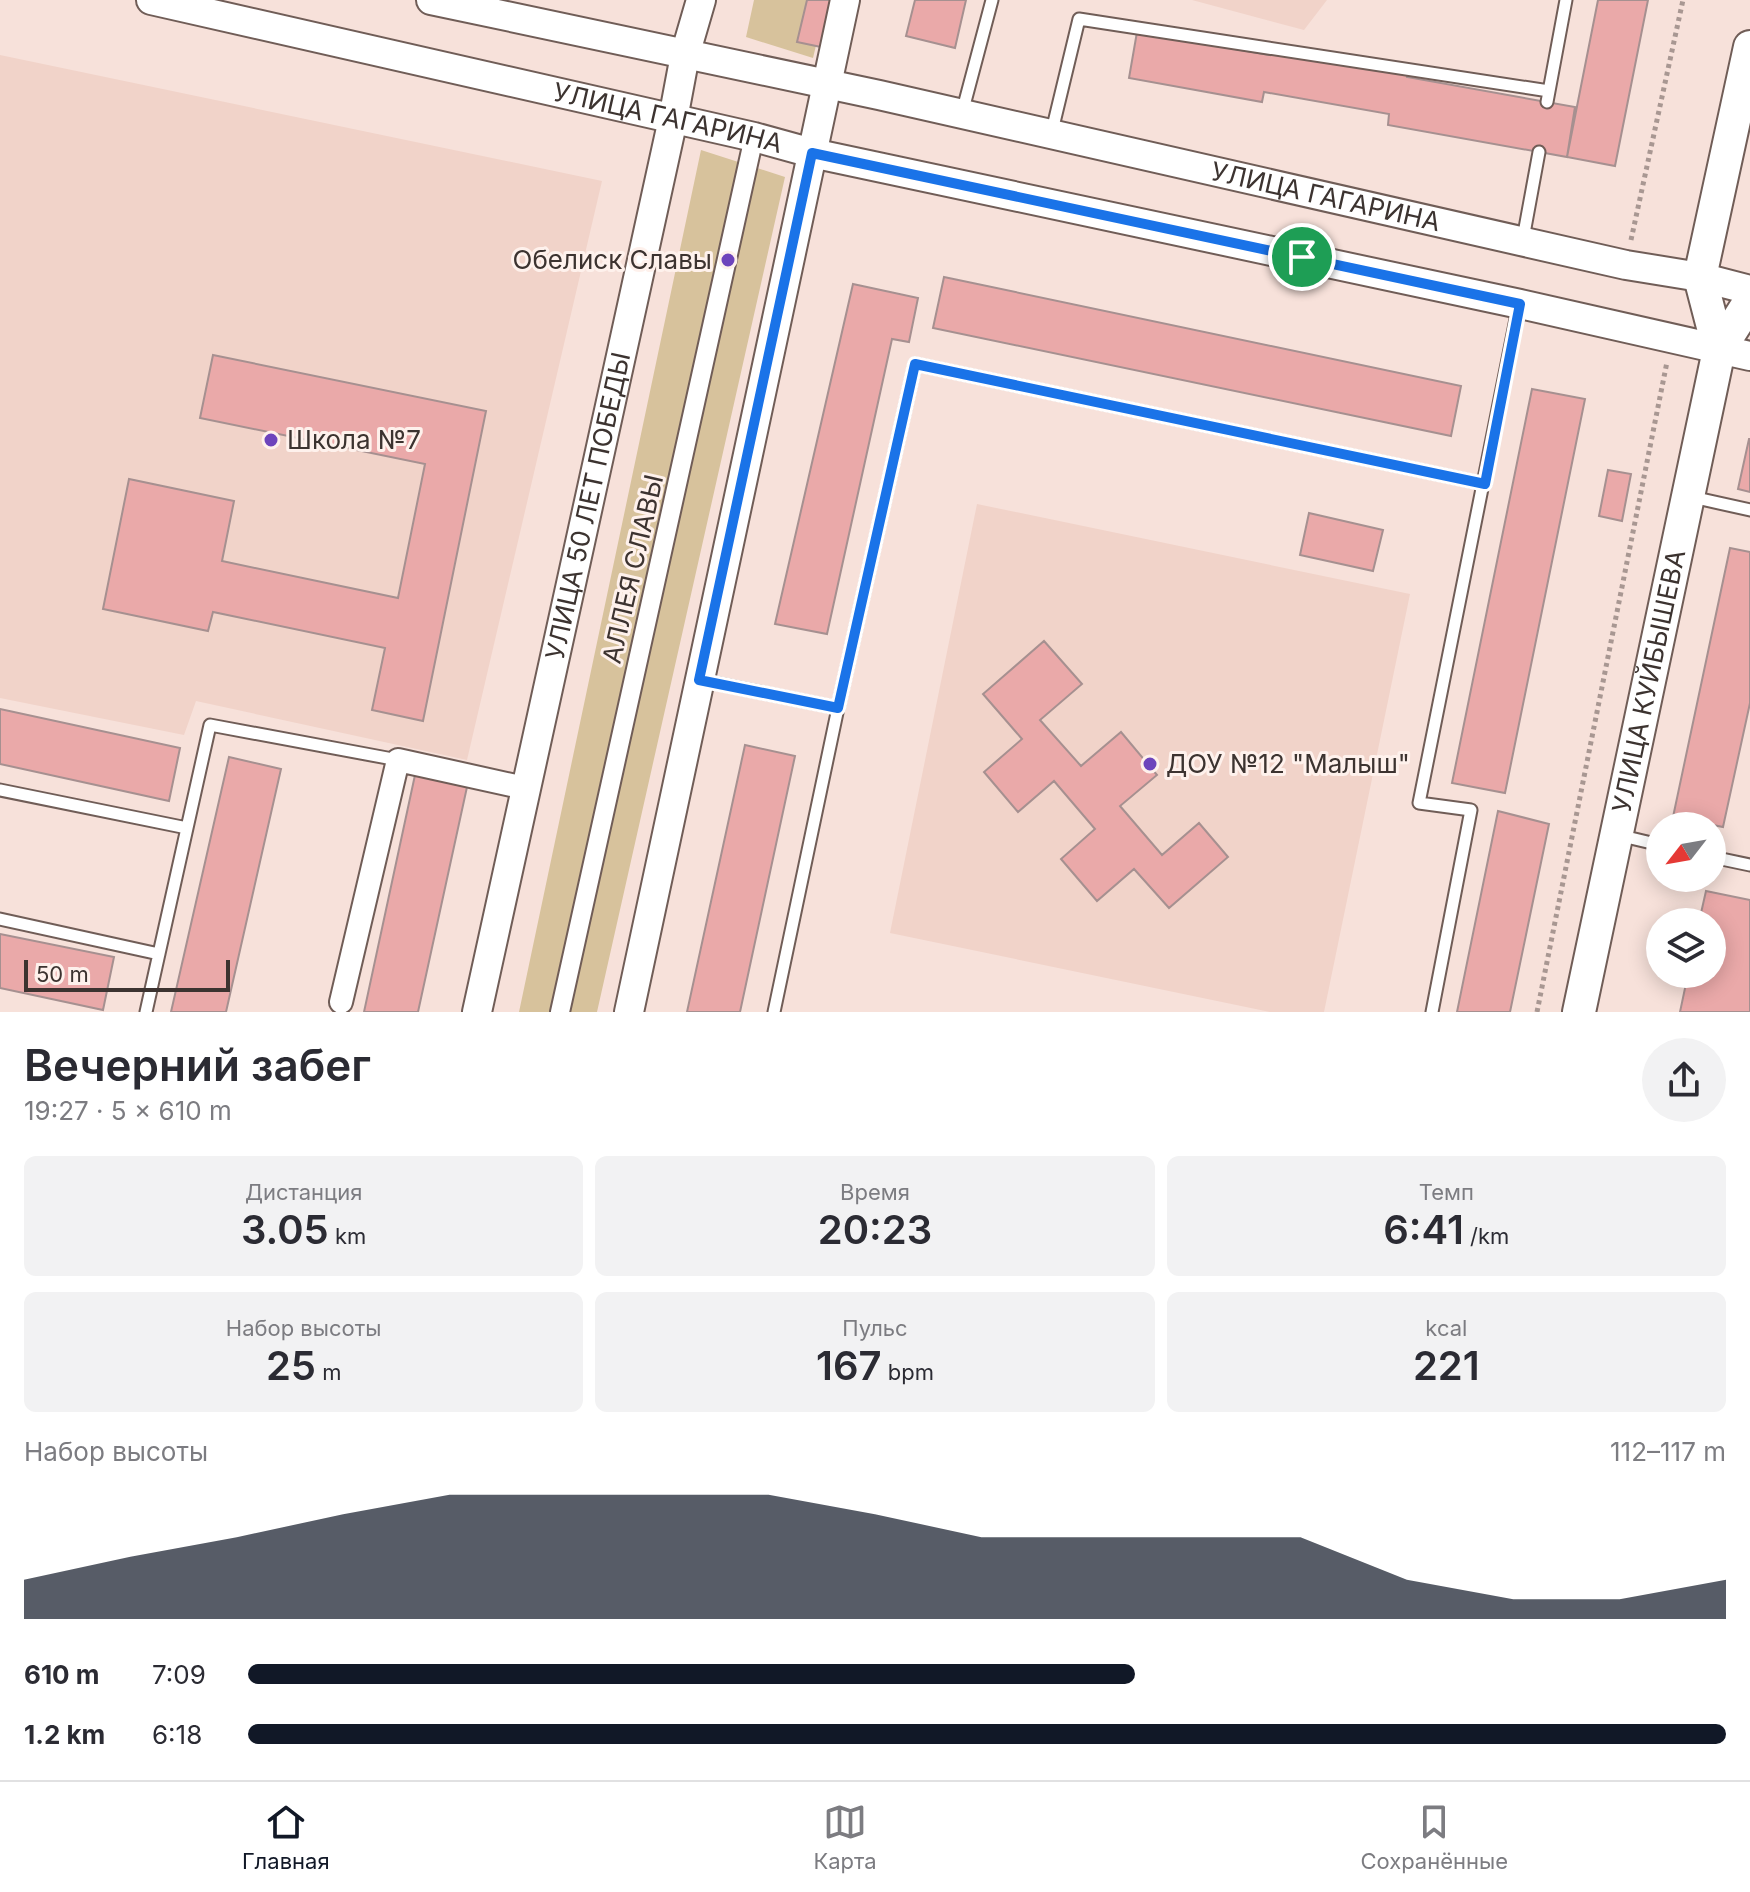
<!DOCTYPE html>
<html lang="ru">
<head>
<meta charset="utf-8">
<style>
	:root { --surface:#fff; --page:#f2f2f3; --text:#2b2b33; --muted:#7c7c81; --line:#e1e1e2; --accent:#111827 }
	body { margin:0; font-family:Inter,sans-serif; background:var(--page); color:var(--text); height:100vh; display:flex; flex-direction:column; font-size:30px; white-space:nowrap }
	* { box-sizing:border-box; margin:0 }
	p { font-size:26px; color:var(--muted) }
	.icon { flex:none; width:44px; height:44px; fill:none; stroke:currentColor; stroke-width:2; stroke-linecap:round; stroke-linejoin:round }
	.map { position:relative; height:1012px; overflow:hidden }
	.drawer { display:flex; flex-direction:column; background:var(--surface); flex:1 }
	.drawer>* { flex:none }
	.needle { width:52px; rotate:239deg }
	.fabs { position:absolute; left:1646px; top:812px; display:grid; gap:16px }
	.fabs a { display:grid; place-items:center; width:80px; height:80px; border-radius:50%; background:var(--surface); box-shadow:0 4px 20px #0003; font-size:40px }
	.scale { position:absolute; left:24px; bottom:20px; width:206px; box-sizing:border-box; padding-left:8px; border:4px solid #3c3330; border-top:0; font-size:22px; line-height:28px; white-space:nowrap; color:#3c3330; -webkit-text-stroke:6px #fef1ec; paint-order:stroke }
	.pin { position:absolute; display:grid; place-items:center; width:68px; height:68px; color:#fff; margin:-34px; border:4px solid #fff; border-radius:50%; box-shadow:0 2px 8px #0007 }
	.round { display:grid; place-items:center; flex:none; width:84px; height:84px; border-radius:42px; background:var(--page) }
	.headline { display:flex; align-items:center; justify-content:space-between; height:136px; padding:0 24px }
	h1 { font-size:44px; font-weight:600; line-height:60px }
	.figures { display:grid; grid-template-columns:repeat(3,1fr); gap:12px; height:136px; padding:8px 24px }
	.figures div { display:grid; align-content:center; border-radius:12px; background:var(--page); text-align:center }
	.figures b { font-size:40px; font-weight:600 }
	.figures small { font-size:22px; font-weight:400 }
	.figures p { font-size:22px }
	.chart { height:224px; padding:16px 24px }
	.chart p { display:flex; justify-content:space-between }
	.chart svg { width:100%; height:144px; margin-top:8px; fill:var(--accent); opacity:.7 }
	ul { padding:0 24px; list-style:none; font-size:26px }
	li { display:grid; grid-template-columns:128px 96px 1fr; align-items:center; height:60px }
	li i { height:20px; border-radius:10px; background:var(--accent) }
	.dock { display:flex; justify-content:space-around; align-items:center; height:112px; border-top:2px solid var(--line); background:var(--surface); font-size:22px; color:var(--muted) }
	.dock a { display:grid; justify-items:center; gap:4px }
	.dock .on { color:var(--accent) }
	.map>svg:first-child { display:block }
</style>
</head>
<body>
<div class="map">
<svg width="1750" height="1012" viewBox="0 0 1750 1012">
	<rect width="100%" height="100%" fill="#f7e1da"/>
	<!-- built -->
	<path fill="#f1d3c9" d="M 1192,0 L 1327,0 L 1304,30 Z
		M 0,55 L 602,181 L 467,760 L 196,701 L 184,735 L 0,698 Z
		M 977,504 L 1410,594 L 1324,1012 L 1270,1012 L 890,933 Z"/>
	<!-- green -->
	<path fill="#d7c29c" d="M 754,0 L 827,0 L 813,58 L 746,37 Z
		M 701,150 L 785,177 L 597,1012 L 519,1012 Z"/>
	<!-- building -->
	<path fill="#eaa9a9" stroke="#a69090" stroke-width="2" d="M 807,0 L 831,0 L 821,47 L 797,42 Z
		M 915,0 L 966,0 L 955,48 L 906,36 Z
		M 1598,0 L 1648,0 L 1615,166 L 1567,157 Z
		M 1137,32 L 1270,55 L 1271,44 L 1408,69 L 1407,77 L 1575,107 L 1567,157 L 1388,125 L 1389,114 L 1264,92 L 1262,102 L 1129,78 Z
		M 944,277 L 1461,386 L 1451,436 L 933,328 Z
		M 853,284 L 918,298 L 909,342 L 892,339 L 827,634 L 775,624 Z
		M 213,355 L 486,411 L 423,721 L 372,710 L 385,648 L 213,612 L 208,631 L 103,609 L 129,479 L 234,501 L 222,561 L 398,598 L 425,464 L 200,418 Z
		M 1532,389 L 1585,399 L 1505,793 L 1452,783 Z
		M 1749,439 L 1750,439 L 1750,492 L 1738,489 Z
		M 1608,470 L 1631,474 L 1622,521 L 1599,516 Z
		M 1309,513 L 1383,530 L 1373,571 L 1300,555 Z
		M 1730,548 L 1750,552 L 1750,703 L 1723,827 L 1673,817 Z
		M 1044,641 L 1082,684 L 1040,720 L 1081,766 L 1121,732 L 1157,775 L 1120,806 L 1162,855 L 1199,823 L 1228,857 L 1169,908 L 1134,869 L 1097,901 L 1061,859 L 1095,829 L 1054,781 L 1018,812 L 984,772 L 1022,739 L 983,694 Z
		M 0,709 L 180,748 L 169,801 L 0,764 Z
		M 745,745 L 795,756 L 740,1012 L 687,1012 Z
		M 229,757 L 281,769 L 226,1012 L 171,1012 Z
		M 415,775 L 467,787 L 418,1012 L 364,1012 Z
		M 1498,811 L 1549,824 L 1510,1012 L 1457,1012 Z
		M 1706,891 L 1750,900 L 1750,1012 L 1680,1012 L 1688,974 L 1712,974 L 1712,922 L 1699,922 Z
		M 0,934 L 114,957 L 103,1010 L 0,988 Z"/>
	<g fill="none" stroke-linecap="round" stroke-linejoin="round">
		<!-- service casing -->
		<g stroke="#705d57" stroke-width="15">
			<path id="service" d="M 1547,102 L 1566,0
				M 962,113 L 992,0
				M 1051,135 L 1079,19 L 1549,91
				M 1523,239 L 1539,152
				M 1692,497 L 1750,510
				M 700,680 L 838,708 L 915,364 L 1485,484
				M 0,790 L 187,828
				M 1618,835 L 1660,845
				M 1712,857 L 1750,865
				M 0,919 L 159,954
				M 146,1012 L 210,725 L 398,760
				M 774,1012 L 838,708
				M 1432,1012 L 1471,810 L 1419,803 L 1519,304"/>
		</g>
		<!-- pedestrian casing -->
		<g stroke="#705d57" stroke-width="22">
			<path id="pedestrian" d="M 560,1012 L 754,137"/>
		</g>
		<!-- minor casing -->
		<g stroke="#705d57" stroke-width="26">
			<path id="minor" d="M 341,1002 L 398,760 L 525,788"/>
		</g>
		<!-- tertiary casing -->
		<g stroke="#705d57" stroke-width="32">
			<g id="tertiary">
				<path id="s1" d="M 151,0 L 754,137 L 812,153 L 1520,304 L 1750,356"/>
				<path id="s2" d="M 431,0 L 879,95 L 1626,265 L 1700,277 L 1750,290"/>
				<path id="s3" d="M 477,1012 L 673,119 L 685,55 L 701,0"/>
				<path d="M 629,1012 L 845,0"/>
			</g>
		</g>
		<!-- secondary casing -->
		<g stroke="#705d57" stroke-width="36">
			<g id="secondary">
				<path d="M 1719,350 L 1700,277 L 1750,47"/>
				<path id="s4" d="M 1579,1012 L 1719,350 L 1750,301"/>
			</g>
		</g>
		<!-- path -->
		<path stroke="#a89792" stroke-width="5" stroke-dasharray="4 4" stroke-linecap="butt" d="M 1631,240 L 1683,0
			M 1537,1012 L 1667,362"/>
		<!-- service -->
		<use href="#service" stroke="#fff" stroke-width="11"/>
		<!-- pedestrian -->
		<use href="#pedestrian" stroke="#fff" stroke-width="18"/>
		<!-- minor -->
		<use href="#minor" stroke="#fff" stroke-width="22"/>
		<!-- tertiary -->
		<use href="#tertiary" stroke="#fff" stroke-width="28"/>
		<!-- secondary -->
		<use href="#secondary" stroke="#fff" stroke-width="32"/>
	</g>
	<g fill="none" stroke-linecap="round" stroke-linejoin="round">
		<!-- route casing -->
		<g stroke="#fff" stroke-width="16">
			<path id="route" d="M 812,153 L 1520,304 L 1485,484 L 915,364 L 838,708 L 699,680 Z"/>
		</g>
		<!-- route -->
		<use href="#route" stroke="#1a73e8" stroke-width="10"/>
	</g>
	<!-- markers -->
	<g fill="#6d44bc" stroke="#fef1ec" stroke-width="3">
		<circle cx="728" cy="260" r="8"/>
		<circle cx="271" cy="440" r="8"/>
		<circle cx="1150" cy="764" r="8"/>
	</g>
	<g text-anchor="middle" stroke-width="6" stroke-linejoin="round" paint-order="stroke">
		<!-- street labels -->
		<g font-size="26" fill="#3c3330" stroke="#fef1ec">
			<text dy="9" stroke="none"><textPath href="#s1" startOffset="530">УЛИЦА ГАГАРИНА</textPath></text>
			<text dy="9" stroke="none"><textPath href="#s2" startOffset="916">УЛИЦА ГАГАРИНА</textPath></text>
			<text dy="9" stroke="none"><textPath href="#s3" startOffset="518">УЛИЦА 50 ЛЕТ ПОБЕДЫ</textPath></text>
			<text transform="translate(633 569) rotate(-77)" y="9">АЛЛЕЯ СЛАВЫ</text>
			<text dy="9" stroke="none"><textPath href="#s4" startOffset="338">УЛИЦА КУЙБЫШЕВА</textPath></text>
		</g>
		<!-- poi labels -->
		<g font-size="26" fill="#3c3330" stroke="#fef1ec" text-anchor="start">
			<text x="712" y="269" text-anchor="end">Обелиск Славы</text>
			<text x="287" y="449">Школа №7</text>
			<text x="1166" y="773">ДОУ №12 "Малыш"</text>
		</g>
	</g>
</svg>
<div class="fabs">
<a><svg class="needle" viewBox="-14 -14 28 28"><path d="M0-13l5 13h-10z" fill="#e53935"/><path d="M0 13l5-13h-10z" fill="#7c7c81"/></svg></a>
<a><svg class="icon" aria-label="layers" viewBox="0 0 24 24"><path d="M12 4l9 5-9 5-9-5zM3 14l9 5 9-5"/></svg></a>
</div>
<div class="scale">50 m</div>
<div class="pin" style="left:1302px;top:257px;background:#1e9e55"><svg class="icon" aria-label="arrive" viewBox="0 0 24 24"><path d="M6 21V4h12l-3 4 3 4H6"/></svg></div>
</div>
<section class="drawer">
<div class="headline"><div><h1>Вечерний забег</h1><p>19:27 · 5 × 610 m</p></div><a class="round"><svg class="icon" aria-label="share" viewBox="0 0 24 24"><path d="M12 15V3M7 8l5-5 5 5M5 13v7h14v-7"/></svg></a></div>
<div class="figures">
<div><p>Дистанция</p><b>3.05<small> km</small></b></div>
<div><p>Время</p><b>20:23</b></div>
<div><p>Темп</p><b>6:41<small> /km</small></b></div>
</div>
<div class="figures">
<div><p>Набор высоты</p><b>25<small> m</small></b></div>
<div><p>Пульс</p><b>167<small> bpm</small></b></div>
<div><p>kcal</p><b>221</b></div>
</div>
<div class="chart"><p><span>Набор высоты</span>112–117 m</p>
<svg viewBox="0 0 160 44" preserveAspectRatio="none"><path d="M0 44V32L10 25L20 19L30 12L40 6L50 6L60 6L70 6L80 12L90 19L100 19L110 19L120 19L130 32L140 38L150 38L160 32V44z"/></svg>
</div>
<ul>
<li><b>610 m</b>7:09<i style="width:60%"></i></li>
<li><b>1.2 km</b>6:18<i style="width:100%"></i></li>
</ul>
</section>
<nav class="dock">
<a class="on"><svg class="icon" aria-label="home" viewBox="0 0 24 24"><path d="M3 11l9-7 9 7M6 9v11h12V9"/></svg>Главная</a>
<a><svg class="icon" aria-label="map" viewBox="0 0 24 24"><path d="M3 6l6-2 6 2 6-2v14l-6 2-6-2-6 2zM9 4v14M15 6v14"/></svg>Карта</a>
<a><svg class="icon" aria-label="saved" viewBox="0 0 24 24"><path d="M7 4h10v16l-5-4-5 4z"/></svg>Сохранённые</a>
</nav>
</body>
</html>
